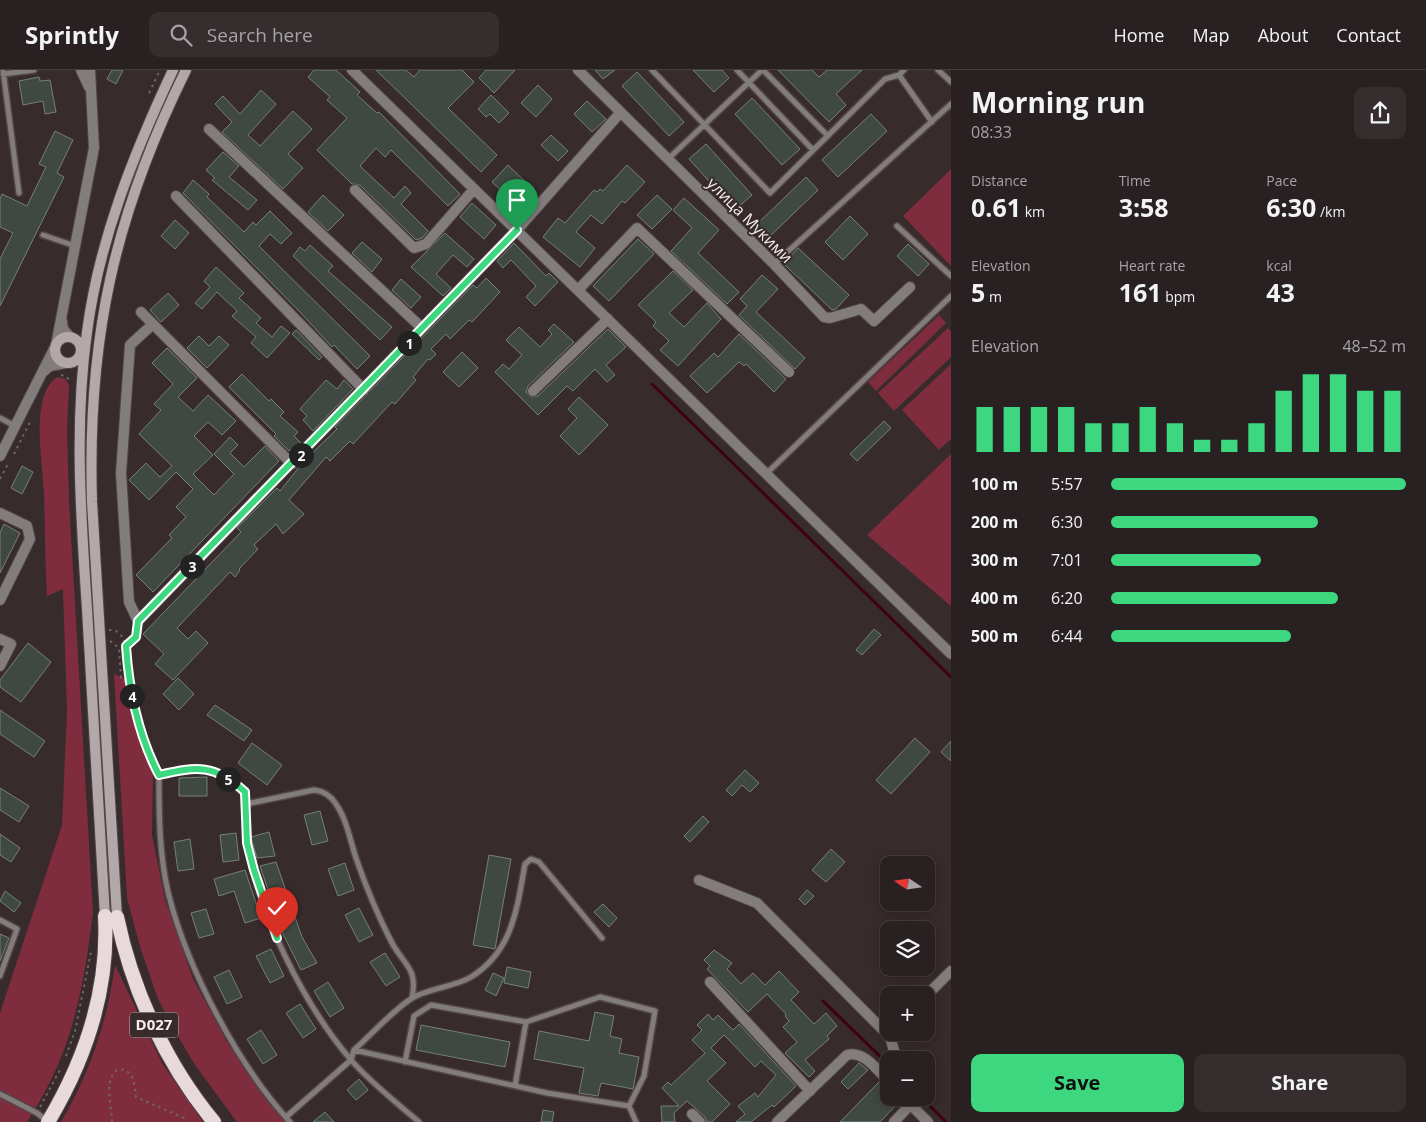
<!DOCTYPE html>
<html lang="en">
<head>
<meta charset="utf-8">
<style>
	:root { --surface:#292021; --page:#352d2e; --text:#f1f3f6; --muted:#a5a3a5; --line:#453e3f; --accent:#3cd77e }
	body { margin:0; font-family:"Open Sans",sans-serif; background:var(--page); color:var(--text); height:100vh; display:flex; flex-direction:column; font-size:19px; white-space:nowrap }
	* { box-sizing:border-box; margin:0 }
	p { font-size:16px; color:var(--muted) }
	.icon { flex:none; width:28px; height:28px; fill:none; stroke:currentColor; stroke-width:2; stroke-linecap:round; stroke-linejoin:round }
	.map { position:relative; flex:1; overflow:hidden }
	.side { display:flex; flex-direction:column; background:var(--surface); width:475px }
	.side>* { flex:none }
	.needle { width:32px; rotate:283deg }
	.controls { position:absolute; left:880px; top:786px; display:grid; gap:10px }
	.controls a { display:grid; place-items:center; width:55px; height:55px; border-radius:10px; background:var(--surface); box-shadow:0 2px 12px #0003,0 0 0 1px var(--line); font-size:25px }
	.pin { position:absolute; display:grid; place-items:center; width:42px; height:42px; color:#fff; margin:-51px -21px; border-radius:50% 50% 50% 0; rotate:-45deg; box-shadow:0 0 5px #0007 }
	.pin .icon { rotate:45deg }
	.km { position:absolute; width:25px; height:25px; margin:-12px; border-radius:50%; background:#222; color:#fff; font-size:14px; line-height:25px; text-align:center }
	.round { display:grid; place-items:center; flex:none; width:52px; height:52px; border-radius:10px; background:var(--page) }
	.head { display:flex; align-items:center; justify-content:space-between; height:85px; padding:0 20px }
	h1 { font-size:28px; font-weight:700; line-height:38px }
	.metrics { display:grid; grid-template-columns:repeat(3,1fr); gap:8px; height:85px; padding:5px 20px }
	.metrics div { display:grid; align-content:center }
	.metrics b { font-size:25px; font-weight:700 }
	.metrics small { font-size:14px; font-weight:400 }
	.metrics p { font-size:14px }
	.chart { height:140px; padding:10px 20px }
	.chart p { display:flex; justify-content:space-between }
	.chart svg { width:100%; height:90px; margin-top:5px; stroke:var(--accent); stroke-width:6 }
	.action { display:flex; gap:10px; margin-top:auto; padding:10px 20px }
	.action a { flex:1; height:58px; border-radius:10px; background:var(--accent); color:#111; font-size:20px; font-weight:700; line-height:58px; text-align:center }
	.action a+a { background:var(--page); color:var(--text) }
	ul { padding:0 20px; list-style:none; font-size:16px }
	li { display:grid; grid-template-columns:80px 60px 1fr; align-items:center; height:38px }
	li i { height:12px; border-radius:6px; background:var(--accent) }
	header { display:flex; align-items:center; gap:30px; box-sizing:border-box; height:70px; padding:0 25px; background:var(--surface); border-bottom:1px solid var(--line) }
	header strong { font-size:24px }
	nav { display:flex; gap:28px; margin-inline-start:auto; font-size:18px }
	.search { width:350px; height:45px; background:var(--page); display:flex; align-items:center; gap:12px; box-sizing:border-box; padding:0 18px; border-radius:10px; color:var(--muted); font-size:19px }
	main { display:flex; flex:1; min-height:0 }
	.map>svg:first-child { display:block }
</style>
</head>
<body>
<header>
<strong>Sprintly</strong>
<div class="search"><svg class="icon" aria-label="search" viewBox="0 0 24 24"><circle cx="10" cy="10" r="6"/><path d="M15 15l6 6"/></svg>Search here</div>
<nav><a>Home</a><a>Map</a><a>About</a><a>Contact</a></nav>
</header>
<main>
<div class="map">
<svg width="951" height="1052" viewBox="0 0 951 1052">
	<rect width="100%" height="100%" fill="#372b2c"/>
	<!-- green -->
	<path fill="#7f2d3e" d="M 951,99 L 951,196 L 903,146 Z
		M 939,245 L 946,253 L 876,321 L 868,312 Z
		M 948,258 L 951,261 L 951,287 L 894,341 L 878,323 Z
		M 951,294 L 951,369 L 939,380 L 902,340 Z
		M 58,307 L 65,309 L 69,315 L 67,360 L 69,431 L 93,843 C 83,922 72,984 27,1052 L 0,1052 L 0,943 L 62,755 L 67,641 L 63,519 L 47,526 C 45,492 45,457 44,423 C 43,397 29,322 58,307 Z
		M 951,384 L 951,536 L 867,465 Z
		M 114,604 L 126,609 L 133,644 L 153,702 L 152,765 L 165,830 L 193,909 L 227,972 L 285,1052 L 237,1052 L 195,995 L 174,960 L 158,929 L 141,880 L 127,828 Z
		M 115,895 L 162,993 L 203,1052 L 61,1052 C 90,1003 107,952 115,895 Z"/>
	<g fill="none" stroke-linecap="round" stroke-linejoin="round">
		<!-- stream -->
		<path stroke="#3f0013" stroke-width="3" d="M 652,314 L 951,607
			M 823,931 L 889,995
			M 922,1028 L 946,1052"/>
	</g>
	<!-- building -->
	<path fill="#3f4942" stroke="#758078" d="M 112,0 L 123,0 L 116,14 L 107,9 Z
		M 314,0 L 336,0 L 360,22 L 357,25 L 377,43 L 379,42 L 460,124 L 448,136 L 391,80 L 385,87 L 376,78 L 360,96 L 394,128 L 405,116 L 411,123 L 401,134 L 428,161 L 422,168 L 416,170 L 360,115 L 352,114 L 317,80 L 347,48 L 327,30 L 330,27 L 308,7 Z
		M 376,0 L 406,0 L 414,7 L 420,0 L 462,0 L 474,12 L 448,38 L 497,85 L 481,102 Z
		M 486,0 L 515,0 L 494,23 L 479,8 Z
		M 595,0 L 615,0 L 603,9 Z
		M 693,0 L 722,0 L 729,8 L 714,22 Z
		M 778,0 L 812,0 L 819,7 L 827,0 L 862,0 L 836,24 L 846,35 L 829,52 Z
		M 637,2 L 684,52 L 669,66 L 622,16 Z
		M 39,7 L 40,11 L 50,10 L 56,42 L 45,44 L 43,31 L 23,35 L 19,11 Z
		M 538,15 L 552,29 L 536,47 L 521,33 Z
		M 261,20 L 276,34 L 248,65 L 260,76 L 293,41 L 312,59 L 288,84 L 303,98 L 283,119 L 222,62 L 232,52 L 215,34 L 223,26 L 240,44 Z
		M 491,25 L 509,43 L 499,53 L 490,44 L 486,47 L 478,39 Z
		M 752,28 L 800,79 L 782,95 L 735,44 Z
		M 587,31 L 606,49 L 592,62 L 574,44 Z
		M 871,44 L 887,61 L 838,107 L 822,90 Z
		M 55,61 L 73,70 L 57,103 L 64,107 L 0,236 L 0,189 L 13,163 L 0,157 L 0,129 L 2,124 L 27,136 L 46,97 L 39,94 Z
		M 551,65 L 568,81 L 558,91 L 541,75 Z
		M 706,74 L 752,125 L 735,140 L 689,89 Z
		M 223,82 L 239,96 L 229,107 L 257,130 L 248,140 L 212,110 L 215,108 L 206,100 Z
		M 508,95 L 535,121 L 519,138 L 492,112 Z
		M 627,95 L 645,112 L 625,133 L 622,131 L 602,154 L 591,145 L 576,162 L 595,178 L 580,197 L 543,167 L 558,148 L 565,153 L 594,120 L 597,122 L 600,119 L 603,121 Z
		M 806,107 L 818,120 L 766,170 L 754,157 Z
		M 193,110 L 209,124 L 207,127 L 244,162 L 253,152 L 256,155 L 270,141 L 292,163 L 281,174 L 270,164 L 259,176 L 370,286 L 357,299 L 334,275 L 332,277 L 300,242 L 183,123 Z
		M 323,125 L 344,145 L 328,161 L 308,142 Z
		M 657,125 L 672,139 L 652,159 L 637,145 Z
		M 684,128 L 719,160 L 698,183 L 739,222 L 727,234 L 671,181 L 692,158 L 673,140 Z
		M 472,133 L 496,155 L 484,169 L 460,147 Z
		M 850,146 L 868,164 L 843,190 L 825,172 Z
		M 175,150 L 189,163 L 175,179 L 161,166 Z
		M 445,163 L 474,189 L 467,197 L 453,185 L 436,204 L 451,218 L 443,226 L 411,197 Z
		M 638,169 L 654,184 L 609,231 L 593,216 Z
		M 362,172 L 382,189 L 372,202 L 352,183 Z
		M 514,173 L 546,206 L 549,203 L 558,212 L 535,236 L 526,227 L 536,216 L 511,190 L 503,198 L 497,191 Z
		M 908,174 L 929,194 L 918,206 L 897,186 Z
		M 310,175 L 333,196 L 328,201 L 392,257 L 380,270 L 293,186 L 300,177 L 305,181 Z
		M 798,178 L 849,225 L 836,239 L 832,240 L 784,194 Z
		M 216,197 L 244,223 L 239,228 L 261,248 L 256,253 L 272,267 L 281,256 L 290,263 L 267,288 L 251,273 L 256,267 L 232,246 L 237,241 L 217,222 L 202,239 L 195,233 L 210,217 L 204,211 Z
		M 673,201 L 693,220 L 669,243 L 684,257 L 707,233 L 721,249 L 678,296 L 660,280 L 669,271 L 653,256 L 656,252 L 638,235 Z
		M 762,205 L 778,219 L 756,242 L 805,288 L 795,299 L 739,245 L 747,236 L 740,229 Z
		M 486,208 L 500,222 L 472,252 L 469,250 L 450,269 L 446,264 L 431,279 L 436,284 L 430,290 L 428,289 L 413,307 L 416,310 L 395,334 L 392,332 L 353,374 L 350,371 L 330,391 L 326,387 L 289,430 L 304,444 L 283,464 L 276,454 L 254,475 L 258,479 L 239,499 L 240,500 L 235,507 L 230,502 L 177,558 L 188,569 L 196,561 L 208,573 L 173,610 L 155,594 L 164,584 L 143,564 L 241,462 L 237,458 L 277,418 L 280,421 L 304,391 L 337,359 L 335,357 L 473,215 L 477,218 Z
		M 401,209 L 421,227 L 411,238 L 392,220 Z
		M 168,223 L 179,235 L 161,252 L 150,240 Z
		M 554,254 L 574,272 L 528,316 L 526,322 L 531,327 L 538,326 L 608,259 L 626,277 L 606,295 L 615,305 L 607,312 L 595,299 L 573,321 L 567,316 L 538,345 L 495,302 L 503,294 L 509,299 L 522,285 L 506,270 L 519,257 L 540,277 L 552,264 L 548,260 Z
		M 296,260 L 322,287 L 319,290 L 292,264 Z
		M 739,264 L 786,309 L 774,322 L 746,294 L 744,296 L 739,292 L 707,323 L 690,306 L 714,283 L 718,287 Z
		M 199,266 L 209,276 L 219,266 L 229,275 L 207,298 L 187,278 Z
		M 167,278 L 197,308 L 178,327 L 193,341 L 208,325 L 236,351 L 222,365 L 208,352 L 194,366 L 213,385 L 193,404 L 214,425 L 234,404 L 214,384 L 230,367 L 238,375 L 230,383 L 244,397 L 265,376 L 279,391 L 153,522 L 136,505 L 172,468 L 169,465 L 186,447 L 176,437 L 193,419 L 176,402 L 149,430 L 129,410 L 146,393 L 160,407 L 172,396 L 139,364 L 161,340 L 154,334 L 173,314 L 152,293 Z
		M 462,282 L 478,298 L 459,317 L 443,302 Z
		M 242,304 L 269,331 L 271,329 L 284,342 L 280,346 L 298,362 L 294,366 L 301,373 L 293,380 L 291,379 L 289,381 L 274,366 L 276,364 L 229,317 Z
		M 326,310 L 337,319 L 344,310 L 353,319 L 313,361 L 303,350 L 307,346 L 300,339 Z
		M 579,327 L 608,355 L 579,385 L 560,366 L 577,348 L 568,339 Z
		M 884,351 L 891,358 L 857,391 L 850,384 Z
		M 22,396 L 33,402 L 22,424 L 11,418 Z
		M 4,454 L 20,463 L 0,503 L 0,463 Z
		M 874,559 L 881,565 L 862,585 L 856,580 Z
		M 28,573 L 51,592 L 21,632 L 0,617 L 0,610 Z
		M 178,608 L 194,624 L 179,640 L 163,624 Z
		M 215,635 L 252,660 L 244,671 L 207,645 Z
		M 0,640 L 45,671 L 34,687 L 0,664 Z
		M 915,668 L 930,682 L 891,724 L 876,710 Z
		M 951,671 L 951,691 L 941,682 Z
		M 252,673 L 282,695 L 267,715 L 238,693 Z
		M 745,700 L 759,713 L 750,722 L 742,715 L 732,726 L 726,720 Z
		M 207,707 L 207,726 L 179,726 L 179,708 Z
		M 0,718 L 29,736 L 19,752 L 0,740 Z
		M 320,741 L 328,771 L 312,775 L 304,745 Z
		M 703,746 L 709,752 L 690,772 L 684,766 Z
		M 269,762 L 275,786 L 257,788 L 251,767 Z
		M 236,763 L 239,790 L 223,792 L 220,765 Z
		M 0,764 L 20,778 L 11,792 L 0,785 Z
		M 190,769 L 194,799 L 178,801 L 174,772 Z
		M 831,779 L 845,792 L 826,812 L 812,800 Z
		M 489,785 L 511,789 L 495,879 L 473,875 Z
		M 276,792 L 302,867 L 317,893 L 301,900 L 283,864 L 260,796 Z
		M 345,793 L 354,820 L 338,826 L 328,799 Z
		M 245,800 L 261,848 L 245,853 L 234,821 L 219,826 L 214,809 Z
		M 807,820 L 814,826 L 805,835 L 799,829 Z
		M 5,821 L 21,833 L 14,842 L 0,831 Z
		M 603,834 L 617,848 L 609,857 L 594,842 Z
		M 359,838 L 373,865 L 359,872 L 345,845 Z
		M 206,839 L 214,864 L 199,868 L 191,843 Z
		M 0,864 L 9,868 L 0,891 Z
		M 271,879 L 284,906 L 270,913 L 256,886 Z
		M 714,880 L 732,893 L 727,899 L 741,914 L 753,903 L 765,915 L 779,901 L 799,922 L 791,930 L 814,954 L 826,943 L 837,956 L 827,966 L 829,969 L 805,990 L 815,1001 L 809,1007 L 785,983 L 797,972 L 783,957 L 789,951 L 785,946 L 786,944 L 767,924 L 748,942 L 707,899 L 710,896 L 704,890 Z
		M 385,883 L 400,907 L 386,916 L 370,892 Z
		M 507,897 L 531,902 L 528,918 L 504,913 Z
		M 229,900 L 242,927 L 227,934 L 214,907 Z
		M 493,903 L 504,908 L 496,926 L 485,920 Z
		M 328,912 L 344,938 L 330,947 L 314,921 Z
		M 300,934 L 316,959 L 303,968 L 286,943 Z
		M 595,942 L 614,946 L 610,966 L 622,969 L 619,983 L 639,987 L 633,1019 L 601,1013 L 598,1026 L 579,1023 L 584,998 L 534,989 L 539,961 L 589,971 Z
		M 708,944 L 713,950 L 718,945 L 733,960 L 739,954 L 796,1016 L 774,1037 L 772,1035 L 751,1052 L 736,1052 L 745,1044 L 738,1036 L 755,1023 L 758,1027 L 776,1005 L 761,991 L 755,997 L 724,965 L 711,978 L 726,993 L 707,1011 L 730,1034 L 712,1052 L 707,1052 L 705,1047 L 687,1031 L 674,1043 L 675,1052 L 662,1052 L 661,1036 L 679,1036 L 662,1018 L 668,1012 L 671,1015 L 705,983 L 692,970 L 702,960 L 697,955 Z
		M 421,955 L 510,972 L 505,997 L 416,980 Z
		M 261,960 L 277,985 L 263,994 L 247,969 Z
		M 859,993 L 868,1000 L 848,1019 L 841,1012 Z
		M 359,1009 L 368,1020 L 356,1030 L 347,1020 Z
		M 879,1012 L 889,1019 L 889,1028 L 897,1028 L 899,1032 L 880,1052 L 840,1052 Z
		M 543,1040 L 554,1042 L 552,1052 L 541,1052 Z
		M 325,1042 L 334,1052 L 313,1052 Z"/>
	<g fill="none" stroke-linecap="round" stroke-linejoin="round">
		<!-- service casing -->
		<g stroke="#524647" stroke-width="8">
			<path id="service" d="M 3,0 L 19,123
				M 652,0 L 770,123 L 885,9 L 899,5 L 904,0
				M 737,0 L 813,80
				M 763,0 L 828,66
				M 938,0 L 951,12
				M 3,4 L 34,0
				M 899,5 L 932,52
				M 668,89 L 762,0
				M 897,156 L 951,206
				M 43,165 L 75,176
				M 774,194 L 951,34
				M 0,348 L 15,356
				M 766,404 L 951,226
				M 246,734 L 314,720 C 323,721 331,726 336,734 C 347,750 350,770 356,788 C 366,817 378,846 392,873 C 405,896 418,899 412,928
				M 0,850 L 17,859 L 0,906
				M 354,980 L 547,1023 L 629,1036
				M 405,992 L 414,946 L 431,935 L 526,952 L 600,927 L 655,941 L 644,1006 L 629,1036
				M 515,1016 L 526,952
				M 0,1024 L 37,1043 L 47,1051
				M 629,1036 L 636,1052
				M 286,1047 L 351,990 L 354,980 C 369,967 397,936 414,927 C 431,918 457,916 471,907 C 513,881 517,838 525,794 L 531,789 L 539,792 L 602,868
				M 290,1052 C 238,995 188,900 169,826 C 159,786 159,745 159,705 C 197,696 215,694 245,722 C 246,739 244,755 247,771 C 258,843 304,935 351,990 C 371,1013 396,1032 419,1052"/>
		</g>
		<!-- minor casing -->
		<g stroke="#524647" stroke-width="12">
			<path id="minor" d="M 81,0 L 89,17
				M 352,0 L 951,584
				M 578,0 L 774,194 L 824,247 L 830,248 L 861,239 L 874,251 L 910,217
				M 209,59 L 422,258
				M 355,120 L 414,178 L 426,174 L 474,119
				M 176,126 L 364,320
				M 578,220 L 637,158 L 789,302
				M 141,242 L 292,394
				M 62,251 L 63,259 L 70,267
				M 153,254 L 130,275 L 121,403 L 129,532 L 138,551 L 517,160 L 620,43
				M 56,275 L 94,78 L 90,0
				M 533,321 L 608,249
				M 0,443 L 27,456 L 30,469 L 0,530
				M 0,569 L 11,574 L 0,596
				M 699,810 L 757,833 L 890,967
				M 710,912 L 810,1021
				M 926,926 L 951,901
				M 889,990 L 895,984 L 890,967 L 893,963
				M 904,1028 L 928,1052
				M 692,1044 L 700,1052
				M 777,1052 L 847,985 C 864,980 878,1001 889,1012
				M 894,1052 L 911,1034"/>
		</g>
		<!-- tertiary casing -->
		<g stroke="#524647" stroke-width="12">
			<path id="tertiary" d="M 43,302 L 50,296 L 66,293
				M 0,386 L 56,275"/>
		</g>
		<!-- secondary casing -->
		<g stroke="#524647" stroke-width="12">
			<path id="secondary" d="M55 280a13 13 0 1 1 26 0a13 13 0 1 1-26 0Z
				M 105,846 C 99,744 93,642 87,539 C 81,447 74,355 87,262 C 99,170 134,83 173,0
				M 117,847 L 92,432 C 87,269 114,146 186,0"/>
		</g>
		<!-- trunk casing -->
		<g stroke="#524647" stroke-width="16">
			<path id="trunk" d="M 117,847 C 132,920 166,994 214,1052
				M 48,1052 C 85,990 109,919 105,846"/>
		</g>
		<!-- path -->
		<path stroke="#716667" stroke-width="2" stroke-dasharray="2.5 4" stroke-linecap="butt" d="M 149,23 L 160,0
			M 61,305 L 65,306 L 71,311
			M 14,384 L 31,350
			M 0,409 L 9,392
			M 109,560 L 116,561 L 124,568 L 134,638 L 156,698
			M 110,571 L 119,578 L 121,608 L 130,616
			M 126,576 L 136,567 L 137,560
			M 66,986 L 75,961 L 91,882
			M 40,1037 L 61,998
			M 112,1052 C 112,1037 102,1005 120,999 C 135,1001 134,1015 136,1027 L 184,1048 L 185,1052"/>
		<!-- service -->
		<use href="#service" stroke="#837c7d" stroke-width="5"/>
		<!-- minor -->
		<use href="#minor" stroke="#837c7d" stroke-width="10"/>
		<!-- tertiary -->
		<use href="#tertiary" stroke="#837c7d" stroke-width="10"/>
		<!-- secondary -->
		<use href="#secondary" stroke="#b3a8a9" stroke-width="10"/>
		<!-- trunk -->
		<use href="#trunk" stroke="#e8dadb" stroke-width="14"/>
	</g>
	<g fill="none" stroke-linecap="round" stroke-linejoin="round">
		<!-- route casing -->
		<g stroke="#fff" stroke-width="10">
			<path id="route" d="M 277,868 L 254,800 L 247,773 L 245,722 C 215,694 197,696 159,705 C 138,665 129,620 126,576 L 136,567 L 138,551 L 517,160"/>
		</g>
		<!-- route -->
		<use href="#route" stroke="#3cd77e" stroke-width="6"/>
	</g>
	<g text-anchor="middle" stroke-width="4" stroke-linejoin="round" paint-order="stroke">
		<!-- shield labels -->
		<rect fill="#372b2c" stroke="#bdb4b4" stroke-width="1" x="130" y="942.5" width="48" height="25" rx="4"/>
		<g font-size="15" font-weight="bold" fill="#f6eeef">
			<text x="154" y="960">D027</text>
		</g>
		<!-- street labels -->
		<g font-size="16" fill="#f6eeef" stroke="#372b2c">
			<text transform="translate(750 150) rotate(45)" y="6">улица Мукими</text>
		</g>
	</g>
</svg>
<div class="controls">
<a><svg class="needle" viewBox="-14 -14 28 28"><path d="M0-13l5 13h-10z" fill="#e53935"/><path d="M0 13l5-13h-10z" fill="#a5a3a5"/></svg></a>
<a><svg class="icon" aria-label="layers" viewBox="0 0 24 24"><path d="M12 4l9 5-9 5-9-5zM3 14l9 5 9-5"/></svg></a>
<a>+</a>
<a>−</a>
</div>
<div class="pin" style="left:517px;top:160px;background:#1e9e55"><svg class="icon" aria-label="arrive" viewBox="0 0 24 24"><path d="M6 21V4h12l-3 4 3 4H6"/></svg></div>
<div class="pin" style="left:277px;top:868px;background:#d93025"><svg class="icon" aria-label="check" viewBox="0 0 24 24"><path d="M5 12l5 5 9-10"/></svg></div>
<b class="km" style="left:409px;top:273px">1</b>
<b class="km" style="left:301px;top:385px">2</b>
<b class="km" style="left:192px;top:496px">3</b>
<b class="km" style="left:132px;top:626px">4</b>
<b class="km" style="left:228px;top:709px">5</b>
</div>
<section class="side">
<div class="head"><div><h1>Morning run</h1><p>08:33</p></div><a class="round"><svg class="icon" aria-label="share" viewBox="0 0 24 24"><path d="M12 15V3M7 8l5-5 5 5M5 13v7h14v-7"/></svg></a></div>
<div class="metrics">
<div><p>Distance</p><b>0.61<small> km</small></b></div>
<div><p>Time</p><b>3:58</b></div>
<div><p>Pace</p><b>6:30<small> /km</small></b></div>
</div>
<div class="metrics">
<div><p>Elevation</p><b>5<small> m</small></b></div>
<div><p>Heart rate</p><b>161<small> bpm</small></b></div>
<div><p>kcal</p><b>43</b></div>
</div>
<div class="chart"><p><span>Elevation</span>48–52 m</p>
<svg viewBox="0 0 160 44" preserveAspectRatio="none"><path d="M5 44V22M15 44V22M25 44V22M35 44V22M45 44V30M55 44V30M65 44V22M75 44V30M85 44V38M95 44V38M105 44V30M115 44V14M125 44V6M135 44V6M145 44V14M155 44V14"/></svg>
</div>
<ul>
<li><b>100 m</b>5:57<i style="width:100%"></i></li>
<li><b>200 m</b>6:30<i style="width:70%"></i></li>
<li><b>300 m</b>7:01<i style="width:51%"></i></li>
<li><b>400 m</b>6:20<i style="width:77%"></i></li>
<li><b>500 m</b>6:44<i style="width:61%"></i></li>
</ul>
<div class="action"><a>Save</a><a>Share</a></div>
</section>
</main>
</body>
</html>
